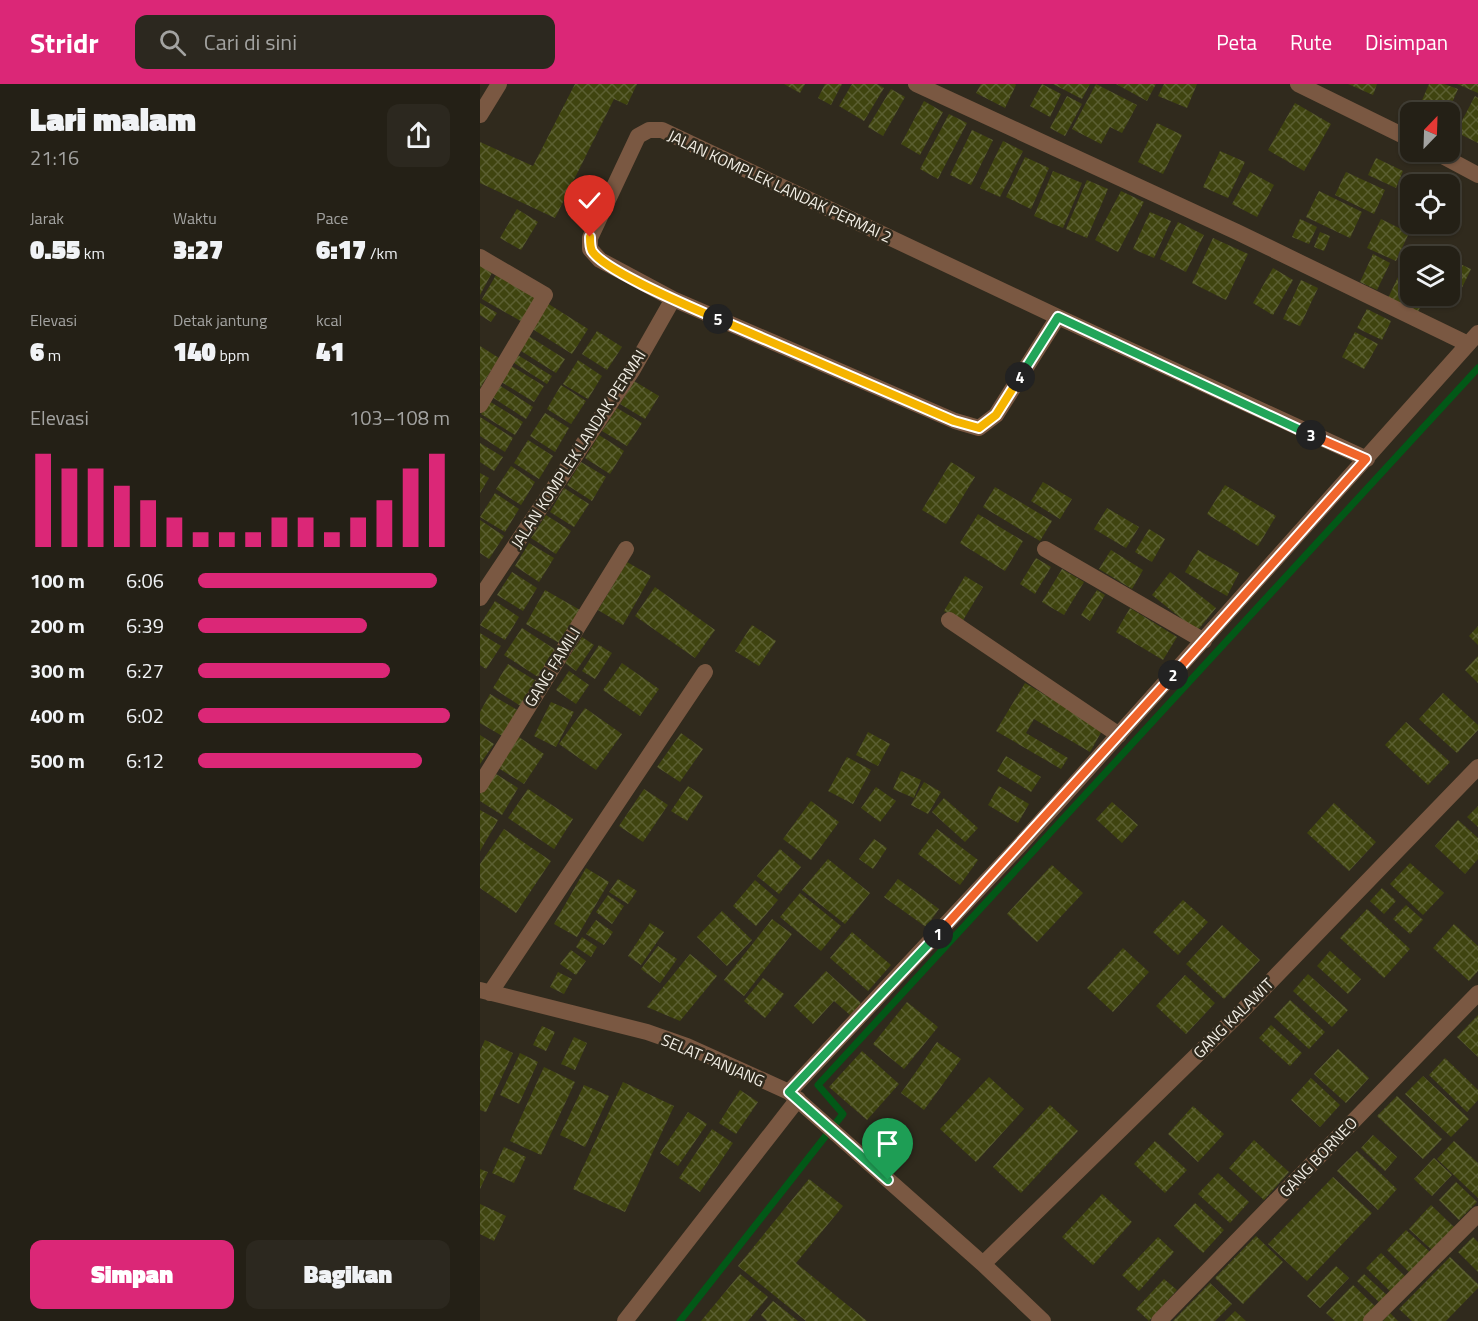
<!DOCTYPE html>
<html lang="id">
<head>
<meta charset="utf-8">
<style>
	:root { --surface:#242016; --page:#2c281f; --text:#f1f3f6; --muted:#a3a3a1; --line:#413e35; --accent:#db2777 }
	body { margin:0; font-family:"Titillium Web",sans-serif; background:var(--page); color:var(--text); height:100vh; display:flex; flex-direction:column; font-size:22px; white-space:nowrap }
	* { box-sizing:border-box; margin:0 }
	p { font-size:20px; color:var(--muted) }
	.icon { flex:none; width:33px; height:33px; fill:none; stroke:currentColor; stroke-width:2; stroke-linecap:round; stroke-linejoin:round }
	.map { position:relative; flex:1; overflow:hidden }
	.panel { display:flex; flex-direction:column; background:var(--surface); width:480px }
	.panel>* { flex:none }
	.needle { width:39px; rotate:23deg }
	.controls { position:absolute; left:920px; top:18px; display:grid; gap:12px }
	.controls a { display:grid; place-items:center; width:60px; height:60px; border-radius:12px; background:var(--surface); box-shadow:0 2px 4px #0004,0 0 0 2px var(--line); font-size:30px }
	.pin { position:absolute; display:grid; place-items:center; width:51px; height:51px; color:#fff; margin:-62px -26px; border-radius:50% 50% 50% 0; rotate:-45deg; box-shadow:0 0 6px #0007 }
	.pin .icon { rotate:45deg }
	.km { position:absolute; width:30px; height:30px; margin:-15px; border-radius:50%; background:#222; color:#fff; font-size:16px; line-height:30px; text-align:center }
	.round { display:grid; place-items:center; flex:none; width:63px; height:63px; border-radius:12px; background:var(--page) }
	.overview { display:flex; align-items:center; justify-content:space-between; height:102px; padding:0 30px }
	h1 { font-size:33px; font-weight:800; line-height:45px }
	.figures { display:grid; grid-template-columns:repeat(3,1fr); gap:9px; height:102px; padding:6px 30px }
	.figures div { display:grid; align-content:center }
	.figures b { font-size:26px; font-weight:800 }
	.figures small { font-size:16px; font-weight:400 }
	.figures p { font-size:16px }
	.chart { height:168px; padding:12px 30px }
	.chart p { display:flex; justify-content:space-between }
	.chart svg { width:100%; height:108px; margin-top:6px; stroke:var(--accent); stroke-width:6 }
	.action { display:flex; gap:12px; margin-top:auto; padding:12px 30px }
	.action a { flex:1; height:69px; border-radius:12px; background:var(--accent); color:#fff; font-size:24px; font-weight:800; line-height:69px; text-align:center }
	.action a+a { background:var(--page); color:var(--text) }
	ul { padding:0 30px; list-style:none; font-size:20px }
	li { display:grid; grid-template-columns:96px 72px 1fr; align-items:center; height:45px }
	li i { height:15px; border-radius:8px; background:var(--accent) }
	header { display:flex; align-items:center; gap:36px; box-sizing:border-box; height:84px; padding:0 30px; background:var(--accent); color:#fff }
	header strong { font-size:28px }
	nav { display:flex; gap:33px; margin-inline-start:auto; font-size:21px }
	.search { width:420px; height:54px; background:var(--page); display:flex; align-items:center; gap:15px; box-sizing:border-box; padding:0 21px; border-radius:12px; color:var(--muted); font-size:22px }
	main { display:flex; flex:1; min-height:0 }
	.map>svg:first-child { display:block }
</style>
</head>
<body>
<header>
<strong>Stridr</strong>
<div class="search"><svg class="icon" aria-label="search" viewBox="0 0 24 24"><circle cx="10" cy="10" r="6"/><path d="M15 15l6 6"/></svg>Cari di sini</div>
<nav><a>Peta</a><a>Rute</a><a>Disimpan</a></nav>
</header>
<main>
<section class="panel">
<div class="overview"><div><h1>Lari malam</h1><p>21:16</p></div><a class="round"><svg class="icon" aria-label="share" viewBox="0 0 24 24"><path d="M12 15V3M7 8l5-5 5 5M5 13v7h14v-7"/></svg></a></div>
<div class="figures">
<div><p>Jarak</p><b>0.55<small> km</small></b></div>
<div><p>Waktu</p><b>3:27</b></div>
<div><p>Pace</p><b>6:17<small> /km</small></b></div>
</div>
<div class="figures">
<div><p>Elevasi</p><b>6<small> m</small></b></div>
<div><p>Detak jantung</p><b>140<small> bpm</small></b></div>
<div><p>kcal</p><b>41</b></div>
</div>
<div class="chart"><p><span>Elevasi</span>103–108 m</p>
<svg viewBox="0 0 160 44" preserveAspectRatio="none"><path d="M5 44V6M15 44V12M25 44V12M35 44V19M45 44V25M55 44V32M65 44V38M75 44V38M85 44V38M95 44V32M105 44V32M115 44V38M125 44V32M135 44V25M145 44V12M155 44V6"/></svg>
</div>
<ul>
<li><b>100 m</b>6:06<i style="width:95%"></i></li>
<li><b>200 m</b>6:39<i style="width:67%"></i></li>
<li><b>300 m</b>6:27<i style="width:76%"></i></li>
<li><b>400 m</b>6:02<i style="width:100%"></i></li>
<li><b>500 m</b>6:12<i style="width:89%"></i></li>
</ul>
<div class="action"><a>Simpan</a><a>Bagikan</a></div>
</section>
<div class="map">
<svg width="998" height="1237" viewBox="0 0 998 1237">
	<defs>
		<pattern id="building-cross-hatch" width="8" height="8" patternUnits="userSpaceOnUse" patternTransform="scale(1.5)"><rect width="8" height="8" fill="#3f440f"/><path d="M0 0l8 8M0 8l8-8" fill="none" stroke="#5b5f32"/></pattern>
	</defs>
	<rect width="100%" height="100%" fill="#302a1d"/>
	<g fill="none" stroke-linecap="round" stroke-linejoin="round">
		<!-- stream -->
		<path stroke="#025817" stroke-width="7" d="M 200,1237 L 363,1030 L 338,1001 L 998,284"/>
	</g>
	<!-- building -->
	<path fill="url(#building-cross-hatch)" d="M 95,0 L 157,0 L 147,21 L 134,15 L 75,134 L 0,99 L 0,58 L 53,82 Z
		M 304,0 L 325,0 L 320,9 Z
		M 345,0 L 362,0 L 351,21 L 338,14 Z
		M 372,0 L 397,0 L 404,4 L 384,37 L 359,22 Z
		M 501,0 L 535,0 L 536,1 L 525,24 L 496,9 Z
		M 562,0 L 581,10 L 570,33 L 550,22 Z
		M 573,0 L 610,0 L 602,15 Z
		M 616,0 L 657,21 L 642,49 L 630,43 L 621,60 L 592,45 Z
		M 636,0 L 676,0 L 667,17 Z
		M 684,0 L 717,0 L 707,24 L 678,12 Z
		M 868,0 L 897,0 L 893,11 Z
		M 949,0 L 964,0 L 978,5 L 968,28 L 937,28 Z
		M 977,0 L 998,0 L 998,9 Z
		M 411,5 L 425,13 L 403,52 L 388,43 Z
		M 587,12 L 602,20 L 585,52 L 570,44 Z
		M 995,12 L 998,14 L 998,59 L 976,48 Z
		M 444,17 L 463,28 L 440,71 L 421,60 Z
		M 815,19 L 851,40 L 824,87 L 788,66 Z
		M 469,30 L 487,39 L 458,95 L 440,85 Z
		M 677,39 L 702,51 L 683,90 L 658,78 Z
		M 492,46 L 513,56 L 491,101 L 470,91 Z
		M 523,57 L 543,67 L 520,113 L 500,104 Z
		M 740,67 L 765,78 L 748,114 L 723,103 Z
		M 545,73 L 569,84 L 551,125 L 526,113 Z
		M 896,74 L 923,87 L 916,104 L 888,91 Z
		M 573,87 L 602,99 L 583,144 L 554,132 Z
		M 770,88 L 794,101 L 777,133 L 752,120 Z
		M 866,88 L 905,106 L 894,130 L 855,111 Z
		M 607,96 L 628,105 L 607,154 L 586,145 Z
		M 641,107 L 664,118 L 638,168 L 615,156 Z
		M 839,107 L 882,128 L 870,154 L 826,133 Z
		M 37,125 L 58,138 L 41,166 L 20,154 Z
		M 670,128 L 691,137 L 674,174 L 653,165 Z
		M 820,135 L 837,143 L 829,160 L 812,153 Z
		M 901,135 L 929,149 L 916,177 L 887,164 Z
		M 698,138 L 724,151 L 706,188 L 680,175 Z
		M 840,148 L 850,152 L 844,167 L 834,163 Z
		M 733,154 L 768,170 L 746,216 L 712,199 Z
		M 942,162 L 964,172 L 937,172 Z
		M 893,170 L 910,179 L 897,206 L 880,198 Z
		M 969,175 L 991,185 L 978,212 L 969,207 Z
		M 0,179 L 13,187 L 0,211 Z
		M 793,184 L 813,196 L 793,231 L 773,219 Z
		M 920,189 L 930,193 L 930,212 L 945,212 L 938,228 L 908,214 Z
		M 16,191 L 58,214 L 44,239 L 2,215 Z
		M 821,196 L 838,204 L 820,242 L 803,235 Z
		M 0,219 L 17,229 L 11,238 L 0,231 Z
		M 67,219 L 108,245 L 92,270 L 51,244 Z
		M 887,225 L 911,237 L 902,256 L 877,244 Z
		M 117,247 L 142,263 L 127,286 L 102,270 Z
		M 875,248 L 898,260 L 884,285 L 862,273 Z
		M 47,251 L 85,275 L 76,289 L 38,265 Z
		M 0,262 L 19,274 L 0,304 Z
		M 36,270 L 72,292 L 67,300 L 31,277 Z
		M 98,276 L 122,292 L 108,315 L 83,300 Z
		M 28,280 L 64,302 L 54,318 L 18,296 Z
		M 154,297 L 179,312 L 165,335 L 140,320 Z
		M 19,301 L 53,323 L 46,335 L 12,313 Z
		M 81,301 L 106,317 L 91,340 L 67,325 Z
		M 9,317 L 43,338 L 35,351 L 1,330 Z
		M 137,324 L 162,339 L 147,362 L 122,347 Z
		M 65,329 L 89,344 L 75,368 L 50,352 Z
		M 0,333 L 33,354 L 25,368 L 0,352 Z
		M 119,351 L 144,367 L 130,390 L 105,374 Z
		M 48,356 L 73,372 L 59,395 L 34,379 Z
		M 0,359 L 23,373 L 14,387 L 0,378 Z
		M 101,378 L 126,393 L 112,417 L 87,401 Z
		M 471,378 L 495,393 L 466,440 L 442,426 Z
		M 31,382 L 55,398 L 41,421 L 16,405 Z
		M 0,389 L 9,394 L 0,409 Z
		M 563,398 L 592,415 L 580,435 L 551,417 Z
		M 745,401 L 796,432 L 778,462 L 727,430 Z
		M 515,403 L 572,437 L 560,457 L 503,423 Z
		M 84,404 L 109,420 L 94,443 L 70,428 Z
		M 15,409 L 39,425 L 25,448 L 0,433 Z
		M 627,424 L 659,443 L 646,464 L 614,445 Z
		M 498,430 L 543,457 L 525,487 L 480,459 Z
		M 66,431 L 91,447 L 76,470 L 51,454 Z
		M 0,436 L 24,452 L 9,475 L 0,469 Z
		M 669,445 L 685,455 L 672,478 L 655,468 Z
		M 49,459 L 74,474 L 59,498 L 35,482 Z
		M 631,466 L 663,486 L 652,505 L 619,485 Z
		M 718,466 L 759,489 L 747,512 L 705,488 Z
		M 556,474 L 571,483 L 555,510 L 540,500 Z
		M 147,478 L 171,492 L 143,541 L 118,526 Z
		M 582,485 L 604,498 L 584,531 L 562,518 Z
		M 32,488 L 57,504 L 43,527 L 17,511 Z
		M 690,488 L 736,524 L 717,547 L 672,511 Z
		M 485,492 L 503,503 L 482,538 L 464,527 Z
		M 175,503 L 235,546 L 215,574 L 155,532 Z
		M 65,506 L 100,526 L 81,560 L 46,540 Z
		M 617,506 L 625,511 L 610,537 L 601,531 Z
		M 15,517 L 39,533 L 25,556 L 0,541 Z
		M 650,524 L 697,553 L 683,576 L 636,548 Z
		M 272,541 L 296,557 L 279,582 L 255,567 Z
		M 998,542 L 998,561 L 989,552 Z
		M 42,544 L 76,566 L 58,593 L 24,571 Z
		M 0,549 L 21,562 L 6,585 L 0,581 Z
		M 102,553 L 114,561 L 96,587 L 85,579 Z
		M 119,561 L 132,569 L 115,595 L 102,587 Z
		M 998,572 L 998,599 L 985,586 Z
		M 142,579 L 179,605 L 160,632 L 123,606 Z
		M 28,580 L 58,598 L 42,623 L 13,604 Z
		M 89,587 L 109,601 L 96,620 L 76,606 Z
		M 545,599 L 623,645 L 610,668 L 554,635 L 546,649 L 588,674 L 581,685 L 516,647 Z
		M 963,609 L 998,641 L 998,646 L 977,669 L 939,635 Z
		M 10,610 L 39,627 L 24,653 L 0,639 L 0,628 Z
		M 71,618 L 94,628 L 76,663 L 54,652 Z
		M 105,624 L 142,650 L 116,686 L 79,660 Z
		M 926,638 L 970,678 L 948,701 L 905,661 Z
		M 388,648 L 410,660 L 398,682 L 376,671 Z
		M 201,649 L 223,665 L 200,698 L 177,683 Z
		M 0,651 L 14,660 L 0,680 Z
		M 36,651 L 64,670 L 44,700 L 15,682 Z
		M 526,672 L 561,693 L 551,708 L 517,687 Z
		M 367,673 L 391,686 L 373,720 L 348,707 Z
		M 421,687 L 441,696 L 434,714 L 413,705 Z
		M 13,688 L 38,704 L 22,731 L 0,717 L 0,710 Z
		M 444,698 L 461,708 L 448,730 L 431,721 Z
		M 208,702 L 223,712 L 207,737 L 191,727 Z
		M 519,702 L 549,720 L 538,739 L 508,721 Z
		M 396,703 L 416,717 L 400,738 L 381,724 Z
		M 48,705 L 93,735 L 74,765 L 28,734 Z
		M 164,705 L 188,721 L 163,758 L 139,742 Z
		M 464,714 L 498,744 L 485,758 L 452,728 Z
		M 331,717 L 359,738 L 331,776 L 303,755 Z
		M 632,718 L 658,741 L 642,759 L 616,735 Z
		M 854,719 L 896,758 L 869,787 L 827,749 Z
		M 998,722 L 998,743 L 987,733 Z
		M 0,726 L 18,736 L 0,767 Z
		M 978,736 L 998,754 L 998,775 L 985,790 L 955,762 Z
		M 24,745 L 71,777 L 36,829 L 0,804 L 0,780 Z
		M 457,745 L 498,776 L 480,801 L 438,770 Z
		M 394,755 L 407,764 L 393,785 L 379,775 Z
		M 300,765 L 321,783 L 299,810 L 277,792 Z
		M 348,775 L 390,809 L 365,840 L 322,806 Z
		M 930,779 L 964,809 L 943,831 L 910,800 Z
		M 572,781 L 603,809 L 557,858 L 527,830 Z
		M 106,784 L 129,798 L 97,853 L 74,840 Z
		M 138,795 L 157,807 L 148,820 L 129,808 Z
		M 418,795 L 459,825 L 446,843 L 404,813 Z
		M 275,796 L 298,816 L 276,842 L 253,822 Z
		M 902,804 L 916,817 L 904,830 L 890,817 Z
		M 320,809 L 361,842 L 341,867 L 300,833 Z
		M 128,811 L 144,822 L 132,840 L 116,828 Z
		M 703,816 L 728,838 L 698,871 L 673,848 Z
		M 926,821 L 943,836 L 930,850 L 913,835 Z
		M 887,825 L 930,865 L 904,894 L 860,854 Z
		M 242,827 L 272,856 L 247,882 L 217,853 Z
		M 292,835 L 312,850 L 264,912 L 244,896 Z
		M 116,836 L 133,848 L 124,861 L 106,850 Z
		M 170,839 L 184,848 L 161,881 L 148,872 Z
		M 974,840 L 998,862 L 998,887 L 989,897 L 953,864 Z
		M 742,841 L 780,876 L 744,915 L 706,880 Z
		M 372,848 L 411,881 L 388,907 L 350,874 Z
		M 102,853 L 117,863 L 111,873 L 96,863 Z
		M 178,862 L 197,875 L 180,899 L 161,885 Z
		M 643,864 L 669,888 L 633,928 L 607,904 Z
		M 91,866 L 106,877 L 96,891 L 80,880 Z
		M 850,867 L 881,895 L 868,910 L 837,882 Z
		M 210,870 L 237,892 L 200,937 L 167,923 Z
		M 346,887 L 381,919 L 370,931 L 354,917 L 333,940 L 314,922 Z
		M 78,888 L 92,895 L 84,910 L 70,903 Z
		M 828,890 L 868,926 L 852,943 L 813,907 Z
		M 705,891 L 735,919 L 706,950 L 676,922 Z
		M 283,894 L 304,910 L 285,934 L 264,917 Z
		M 810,916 L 845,948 L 829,965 L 794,933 Z
		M 427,918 L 458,943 L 424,985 L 393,960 Z
		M 998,931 L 998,973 L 977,953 Z
		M 791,941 L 822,969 L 810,982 L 779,954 Z
		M 62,942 L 75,948 L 66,967 L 53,961 Z
		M 94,953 L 107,959 L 95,986 L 81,980 Z
		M 5,956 L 33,969 L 6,1028 L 0,1026 L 0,967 Z
		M 457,958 L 481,975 L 444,1026 L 421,1009 Z
		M 858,965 L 889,994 L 866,1019 L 834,990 Z
		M 382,967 L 419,1000 L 387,1036 L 349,1003 Z
		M 40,969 L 58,978 L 39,1020 L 20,1011 Z
		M 965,974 L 998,1006 L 998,1016 L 987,1028 L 949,991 Z
		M 64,983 L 95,998 L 61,1071 L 30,1057 Z
		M 943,992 L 989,1035 L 971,1053 L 925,1010 Z
		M 509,993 L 544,1025 L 496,1078 L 460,1045 Z
		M 831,994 L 860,1021 L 840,1043 L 811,1016 Z
		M 143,998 L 194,1022 L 145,1128 L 93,1105 Z
		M 104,1001 L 129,1012 L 105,1063 L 80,1051 Z
		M 260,1006 L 278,1018 L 256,1050 L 239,1039 Z
		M 917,1012 L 962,1055 L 943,1075 L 897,1032 Z
		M 570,1021 L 598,1047 L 541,1109 L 513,1083 Z
		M 713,1022 L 744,1050 L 718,1078 L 688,1050 Z
		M 208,1028 L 227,1040 L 198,1082 L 180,1069 Z
		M 232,1045 L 253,1059 L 220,1108 L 199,1094 Z
		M 893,1051 L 917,1073 L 905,1087 L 881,1064 Z
		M 774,1056 L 809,1088 L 784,1116 L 749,1084 Z
		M 675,1057 L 707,1086 L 685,1109 L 654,1080 Z
		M 974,1057 L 998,1079 L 998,1114 L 957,1075 Z
		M 24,1063 L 46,1073 L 34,1099 L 12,1089 Z
		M 877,1067 L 917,1105 L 898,1126 L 857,1087 Z
		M 954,1074 L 972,1091 L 952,1112 L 934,1095 Z
		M 0,1085 L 8,1088 L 0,1105 Z
		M 738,1089 L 769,1118 L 750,1139 L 718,1110 Z
		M 853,1093 L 892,1129 L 827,1197 L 788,1160 Z
		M 329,1095 L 363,1122 L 316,1179 L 387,1237 L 326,1237 L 258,1182 Z
		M 976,1098 L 997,1118 L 979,1136 L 959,1116 Z
		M 622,1110 L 652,1138 L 613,1181 L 582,1153 Z
		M 715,1119 L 744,1146 L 723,1169 L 694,1142 Z
		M 0,1120 L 26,1132 L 14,1157 L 0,1150 Z
		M 951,1121 L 975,1144 L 953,1167 L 929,1145 Z
		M 926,1146 L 950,1168 L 930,1189 L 907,1166 Z
		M 776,1152 L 803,1178 L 763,1220 L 735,1194 Z
		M 678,1153 L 694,1168 L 659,1207 L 642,1191 Z
		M 993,1153 L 998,1158 L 998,1188 L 978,1168 Z
		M 901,1169 L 927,1194 L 912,1209 L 886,1184 Z
		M 970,1173 L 998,1200 L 998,1204 L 966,1237 L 932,1237 L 919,1225 Z
		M 856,1182 L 869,1194 L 840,1224 L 827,1212 Z
		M 260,1190 L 288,1213 L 268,1237 L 221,1237 Z
		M 884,1190 L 909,1213 L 901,1220 L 877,1197 Z
		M 684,1195 L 697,1206 L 669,1237 L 656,1225 Z
		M 730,1199 L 752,1220 L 735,1237 L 693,1237 Z
		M 873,1201 L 896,1223 L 883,1237 L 855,1237 L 846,1229 Z
		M 293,1217 L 318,1237 L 287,1237 L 281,1231 Z
		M 755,1227 L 766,1237 L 745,1237 Z
		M 910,1229 L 918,1237 L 903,1237 Z"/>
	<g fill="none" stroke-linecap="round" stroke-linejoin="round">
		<!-- minor -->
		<path stroke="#7a5842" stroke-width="16" d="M 436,0 L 757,148 L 988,260
			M 818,0 L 930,55
			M 0,31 L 19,0
			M 955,68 L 998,91
			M 0,173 L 65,211 L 0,321
			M 578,233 L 516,331 L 499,344 L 475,337 L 193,215 L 120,176 L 110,165 L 110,154 L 158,52 L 169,46 L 182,46 L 578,233 L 887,375
			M 565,465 L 724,557
			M 0,514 L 152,287 L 193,215
			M 469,536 L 639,651
			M 0,701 L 146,465
			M 0,906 L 167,948 L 207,962 L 309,1008 L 503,1180 L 563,1237
			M 10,909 L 225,588
			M 309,1008 L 539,762 L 998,249
			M 503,1180 L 764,925 L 998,683
			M 145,1237 L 318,1015
			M 679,1237 L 998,909
			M 891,1237 L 998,1130"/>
	</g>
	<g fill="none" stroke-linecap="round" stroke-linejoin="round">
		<!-- split-1 casing -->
		<g stroke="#fff" stroke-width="12">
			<path id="split-1" d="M 408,1096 L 309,1008 L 458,850"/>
		</g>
		<!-- split-2 casing -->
		<g stroke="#fff" stroke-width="12">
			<path id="split-2" d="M 458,850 L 693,591"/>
		</g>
		<!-- split-3 casing -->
		<g stroke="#fff" stroke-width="12">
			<path id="split-3" d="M 693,591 L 886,375 L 831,351"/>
		</g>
		<!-- split-4 casing -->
		<g stroke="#fff" stroke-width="12">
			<path id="split-4" d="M 540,293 L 578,233 L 831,351"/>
		</g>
		<!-- split-5 casing -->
		<g stroke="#fff" stroke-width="12">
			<path id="split-5" d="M 238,235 L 474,337 L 499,344 L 516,331 L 540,293"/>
		</g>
		<!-- split-6 casing -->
		<g stroke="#fff" stroke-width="12">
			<path id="split-6" d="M 110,153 C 110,158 110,163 112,167 C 124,187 213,224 238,235"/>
		</g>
		<!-- split-1 -->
		<use href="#split-1" stroke="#22a559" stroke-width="8"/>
		<!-- split-2 -->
		<use href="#split-2" stroke="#f0652b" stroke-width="8"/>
		<!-- split-3 -->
		<use href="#split-3" stroke="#f0652b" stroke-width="8"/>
		<!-- split-4 -->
		<use href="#split-4" stroke="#22a559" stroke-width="8"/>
		<!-- split-5 -->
		<use href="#split-5" stroke="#f5b400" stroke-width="8"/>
		<!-- split-6 -->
		<use href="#split-6" stroke="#f5b400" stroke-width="8"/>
	</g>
	<g text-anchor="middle" stroke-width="5" stroke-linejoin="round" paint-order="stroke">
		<!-- street labels -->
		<g font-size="16" fill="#f1ede4" stroke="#302a1d">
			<text transform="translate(300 102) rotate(25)" y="6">JALAN KOMPLEK LANDAK PERMAI 2</text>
			<text transform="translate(98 365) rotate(-57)" y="6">JALAN KOMPLEK LANDAK PERMAI</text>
			<text transform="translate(72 583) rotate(-58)" y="6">GANG FAMILI</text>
			<text transform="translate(753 934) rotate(-45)" y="6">GANG KALAWIT</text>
			<text transform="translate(233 976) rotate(23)" y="6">SELAT PANJANG</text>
			<text transform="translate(838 1073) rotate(-46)" y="6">GANG BORNEO</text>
		</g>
	</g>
</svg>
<div class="controls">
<a><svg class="needle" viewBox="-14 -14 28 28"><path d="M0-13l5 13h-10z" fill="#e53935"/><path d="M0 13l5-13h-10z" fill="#a3a3a1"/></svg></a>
<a><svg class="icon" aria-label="locate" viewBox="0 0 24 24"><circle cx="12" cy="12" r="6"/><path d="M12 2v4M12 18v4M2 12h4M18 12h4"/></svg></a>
<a><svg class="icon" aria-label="layers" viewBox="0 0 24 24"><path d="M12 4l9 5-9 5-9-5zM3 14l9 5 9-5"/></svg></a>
</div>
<div class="pin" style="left:408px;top:1096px;background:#1e9e55"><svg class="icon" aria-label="arrive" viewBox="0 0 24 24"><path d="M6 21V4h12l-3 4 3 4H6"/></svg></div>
<div class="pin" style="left:110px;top:153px;background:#d93025"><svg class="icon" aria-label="check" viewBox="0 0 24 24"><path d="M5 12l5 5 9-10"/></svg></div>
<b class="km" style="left:458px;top:850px">1</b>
<b class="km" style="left:693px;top:591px">2</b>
<b class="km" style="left:831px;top:351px">3</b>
<b class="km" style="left:540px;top:293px">4</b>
<b class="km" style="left:238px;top:235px">5</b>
</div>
</main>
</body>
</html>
